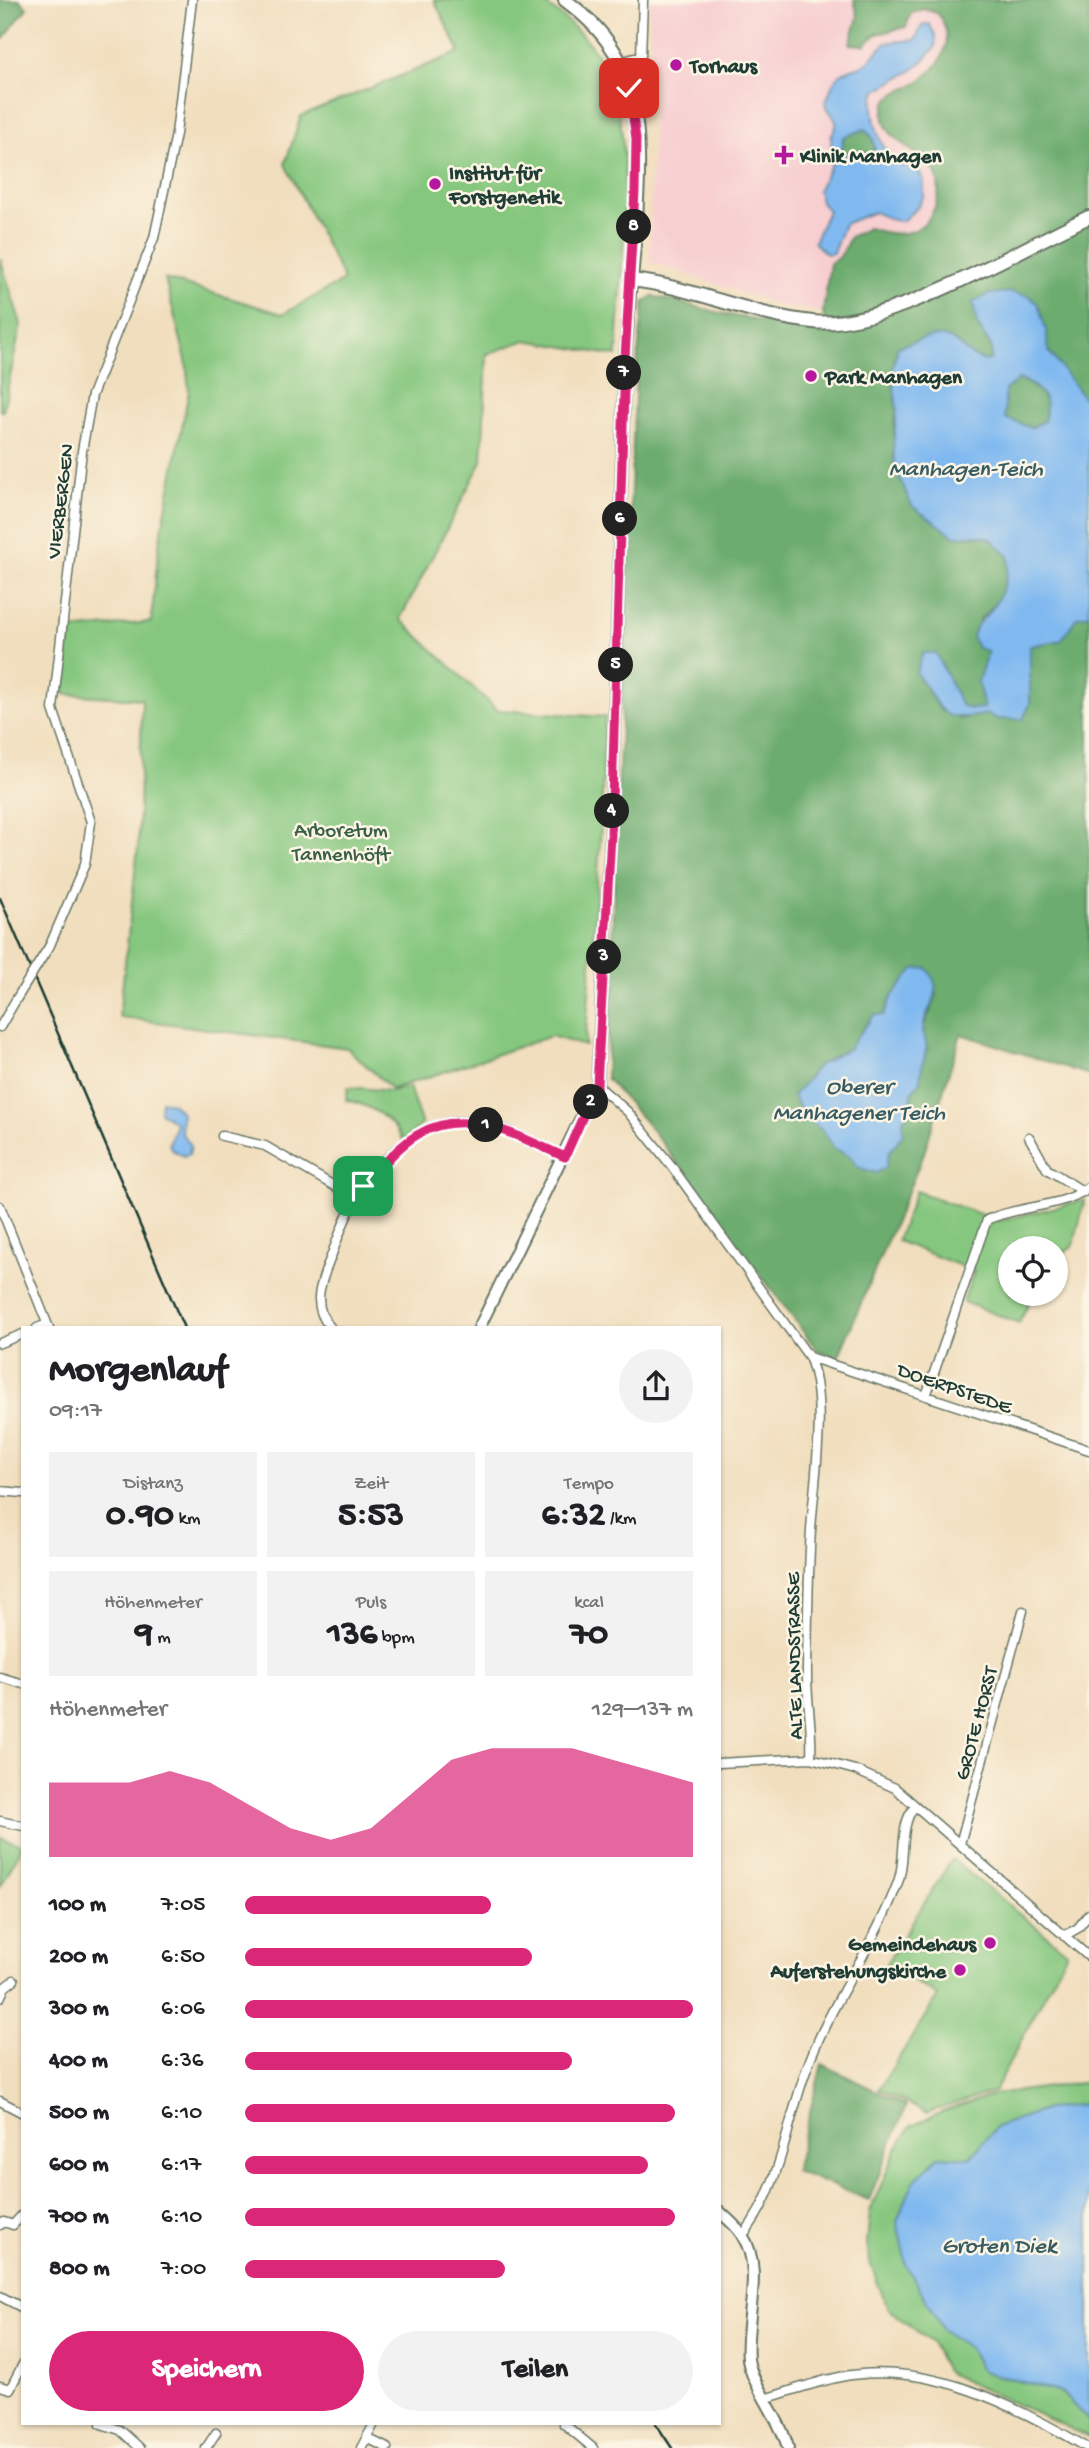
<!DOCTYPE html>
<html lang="de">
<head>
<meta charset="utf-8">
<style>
	:root { --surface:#fff; --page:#f2f2f2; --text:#202124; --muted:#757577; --accent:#db2777 }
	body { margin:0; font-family:"Gochi Hand",sans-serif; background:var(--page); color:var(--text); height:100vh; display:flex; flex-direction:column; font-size:26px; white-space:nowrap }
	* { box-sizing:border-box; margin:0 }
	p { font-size:23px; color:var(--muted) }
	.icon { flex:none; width:38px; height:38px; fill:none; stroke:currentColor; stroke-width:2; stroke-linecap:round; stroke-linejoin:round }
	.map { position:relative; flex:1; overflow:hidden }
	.sheet { position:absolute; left:21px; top:1326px; width:700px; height:1099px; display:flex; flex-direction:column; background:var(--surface); border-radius:0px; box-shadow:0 2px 5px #0004 }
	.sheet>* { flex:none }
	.tools { position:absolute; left:998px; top:1236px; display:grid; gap:14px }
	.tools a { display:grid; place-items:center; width:70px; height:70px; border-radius:50%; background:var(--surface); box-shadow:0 2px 5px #0004; font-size:35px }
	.pin { position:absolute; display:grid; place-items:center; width:60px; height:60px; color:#fff; margin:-30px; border-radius:14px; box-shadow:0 4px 10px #0006 }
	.km { position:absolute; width:35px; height:35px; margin:-18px; border-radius:50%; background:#222; color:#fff; font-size:19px; line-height:35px; text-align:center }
	.round { display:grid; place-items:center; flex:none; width:74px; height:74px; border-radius:37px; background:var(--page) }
	.overview { display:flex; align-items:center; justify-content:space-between; height:119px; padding:0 28px }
	h1 { font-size:38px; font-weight:700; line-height:52px }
	.stats { display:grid; grid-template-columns:repeat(3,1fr); gap:10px; height:119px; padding:7px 28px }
	.stats div { display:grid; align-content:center; border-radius:0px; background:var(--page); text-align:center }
	.stats b { font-size:35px; font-weight:700 }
	.stats small { font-size:19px; font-weight:400 }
	.stats p { font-size:19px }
	.chart { height:196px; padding:14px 28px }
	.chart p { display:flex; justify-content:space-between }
	.chart svg { width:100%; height:126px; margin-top:7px; fill:var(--accent); opacity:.7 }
	.cta { display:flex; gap:14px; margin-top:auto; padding:14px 28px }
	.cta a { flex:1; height:80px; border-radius:42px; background:var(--accent); color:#fff; font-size:28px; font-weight:700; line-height:80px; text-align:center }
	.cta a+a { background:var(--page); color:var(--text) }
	ul { padding:0 28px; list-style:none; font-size:23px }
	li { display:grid; grid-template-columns:112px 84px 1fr; align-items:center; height:52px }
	li i { height:18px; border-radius:9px; background:var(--accent) }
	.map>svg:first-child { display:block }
</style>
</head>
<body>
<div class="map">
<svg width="1089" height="2448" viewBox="0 0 1089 2448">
	<rect width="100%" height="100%" fill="#fcf5e5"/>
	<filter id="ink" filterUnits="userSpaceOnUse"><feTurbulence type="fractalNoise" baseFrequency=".0143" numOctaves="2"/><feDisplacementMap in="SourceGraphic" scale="14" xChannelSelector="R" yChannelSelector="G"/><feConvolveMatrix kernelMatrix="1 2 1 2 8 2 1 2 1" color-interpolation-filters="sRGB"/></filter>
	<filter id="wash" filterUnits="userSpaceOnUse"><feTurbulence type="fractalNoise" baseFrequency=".00686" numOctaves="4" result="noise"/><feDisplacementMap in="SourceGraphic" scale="28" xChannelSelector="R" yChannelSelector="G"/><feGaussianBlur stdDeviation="1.57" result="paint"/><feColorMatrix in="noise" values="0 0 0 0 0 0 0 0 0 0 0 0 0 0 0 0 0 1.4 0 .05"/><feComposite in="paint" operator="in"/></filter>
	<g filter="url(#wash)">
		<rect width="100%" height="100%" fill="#f1debe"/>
		<!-- built -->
		<path fill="#f7cfd1" d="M 648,0 L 854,0 L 858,17 L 850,43 L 906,27 L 911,13 L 923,9 L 937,13 L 944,23 L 948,44 L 938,63 L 918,82 L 890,97 L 908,151 L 925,158 L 936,174 L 939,191 L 935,209 L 924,223 L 907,233 L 888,234 L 868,228 L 850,237 L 840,257 L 830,263 L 823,312 L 785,307 L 650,262 L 653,83 Z"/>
		<!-- green -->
		<path fill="#86c77f" stroke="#52825a" stroke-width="2" d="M 434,0 L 538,0 C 565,16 591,40 605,68 C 639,138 620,277 617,356 L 526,340 L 487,354 L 482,461 L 400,619 L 497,710 L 605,717 L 600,845 L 585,1046 L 551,1036 L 392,1089 L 347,1048 L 119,1017 L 138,847 L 142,699 L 64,694 L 70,630 L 151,622 L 159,545 L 189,391 L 186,360 L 165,279 L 283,314 L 344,280 L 285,164 L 301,116 L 460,52 Z
			M 0,258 L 21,324 L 3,411 L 0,411 Z
			M 348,1087 L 391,1091 L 409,1087 L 422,1125 L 403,1140 C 390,1117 372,1106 346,1100 Z
			M 916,1191 L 999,1221 L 1085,1200 L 1073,1246 L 1055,1259 L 1055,1248 L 1010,1248 L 1010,1293 L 1034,1293 L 1019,1323 L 963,1302 L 974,1271 L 897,1241 Z
			M 0,1837 L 23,1845 L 0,1887 Z
			M 952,1859 L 1067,1952 L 995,2091 L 926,2113 L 879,2089 L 938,1996 L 886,1964 Z
			M 1089,2082 L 1089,2104 L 1047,2109 L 996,2127 L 970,2158 L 943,2330 L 969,2348 L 982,2371 L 1062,2393 L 1089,2421 L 1089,2437 L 947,2373 L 931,2342 L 888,2309 L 870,2263 L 867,2243 L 870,2211 L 895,2152 L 911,2126 L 942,2112 L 995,2094 Z"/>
		<!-- forest -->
		<path fill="#6cac6e" stroke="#467451" stroke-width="2" fill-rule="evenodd" d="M 0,0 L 20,0 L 27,8 L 0,43 Z
			M 854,0 L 1089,0 L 1089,405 L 1048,350 L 1046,330 L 977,324 L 992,349 L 991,359 L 986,361 C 964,355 968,349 953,341 C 935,332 915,341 898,347 L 892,371 L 897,410 L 894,423 L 895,468 L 912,505 L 955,536 L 976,535 L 990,538 L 1009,556 C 1009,579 999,607 979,619 L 988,651 L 978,681 L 984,708 L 970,709 L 961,705 L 936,653 L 916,673 L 941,711 L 960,719 L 1030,704 L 1030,646 L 1060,640 L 1077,617 L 1089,614 L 1089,1075 L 961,1034 L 924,1153 L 838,1358 L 817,1350 L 653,1131 L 606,1078 L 636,371 L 644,302 L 653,296 L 725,314 L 826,334 L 823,312 L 830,263 L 840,257 L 850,237 L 868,228 C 880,231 891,235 905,233 C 930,229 945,197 936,174 C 926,150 874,141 885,105 C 889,93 906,90 915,84 C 942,67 958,40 937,13 L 923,9 L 911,13 L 906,27 L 877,34 L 864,45 L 850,44 L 858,17 ZM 937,994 L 923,1028 L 927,1049 L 920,1064 L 920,1082 L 911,1092 L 912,1106 L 903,1120 L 903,1134 L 889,1152 L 886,1167 C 812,1144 823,1137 819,1065 L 848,1049 L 874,1015 L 884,1015 L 891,998 Z
			M 865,129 L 873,138 L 875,150 L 872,154 L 861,152 L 847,159 L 842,148 L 843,137 Z
			M 1019,379 C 1040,388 1051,397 1044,421 L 1031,428 L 1005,419 L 1005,390 Z
			M 822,2064 L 906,2106 L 869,2200 L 795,2171 Z"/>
		<!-- water -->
		<path fill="#80b9f0" stroke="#507b92" stroke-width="2" fill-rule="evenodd" d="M 923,24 L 929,24 L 936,36 L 935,48 L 916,68 L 876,91 C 867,110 880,156 901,165 C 905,167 912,166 917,168 L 924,181 L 924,196 L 917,208 L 902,221 L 893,220 L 874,212 L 844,224 L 833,253 L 826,254 L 814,242 L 828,211 L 821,202 L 818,190 L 831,165 L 831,136 L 836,127 L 836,121 L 825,104 C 831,91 832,75 849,70 C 856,67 863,67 869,61 C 891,37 880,44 915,40 ZM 865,129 L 873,138 L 875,150 L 867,155 L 856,152 L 847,159 L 842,148 L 843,137 Z
			M 1010,292 L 1029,296 L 1038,304 L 1046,330 L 1048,350 L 1089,405 L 1089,614 L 1077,617 L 1061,640 L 1030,646 L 1030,704 L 1023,719 L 997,719 L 988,714 C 934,724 945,710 916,673 L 923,653 L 936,653 L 961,705 L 970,709 L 984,708 L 978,681 L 988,651 L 977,648 L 972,636 C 979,618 982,622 991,610 C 1002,596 1009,574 1009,556 L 990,538 L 976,535 L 955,536 L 912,506 L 895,468 L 893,447 L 897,410 L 892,371 L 898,347 C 915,342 936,330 953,341 C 967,350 967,356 986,361 L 991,359 L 992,348 L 977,324 L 973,302 L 990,294 ZM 1019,379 C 1040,387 1051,398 1044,421 L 1031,428 L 1005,418 L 1005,390 Z
			M 927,968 C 948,999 926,1001 923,1029 C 923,1036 928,1043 926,1050 C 924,1062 920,1069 920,1082 L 911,1092 L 912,1106 L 903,1120 L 903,1134 L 889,1152 L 886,1167 L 876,1173 L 857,1167 L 850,1156 L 835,1149 L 822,1130 L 806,1119 L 793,1096 L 819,1065 L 848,1049 L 874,1015 L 884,1015 L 891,998 L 914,969 Z
			M 161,1101 L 172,1103 L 182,1113 L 181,1133 L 191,1145 L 189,1154 L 184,1156 L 172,1150 L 169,1144 L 176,1123 L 160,1112 Z
			M 1089,2104 L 1089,2421 L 1062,2393 L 982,2371 L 969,2348 L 943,2330 L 906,2265 L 897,2221 L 914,2181 L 939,2156 L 970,2158 L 996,2127 L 1047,2109 Z"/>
	</g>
	<g filter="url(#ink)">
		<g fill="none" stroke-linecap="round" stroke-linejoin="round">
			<!-- minor casing -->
			<g stroke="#687564" stroke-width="11">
				<path id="minor" d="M 621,62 L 641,56 L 643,0
					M 50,945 L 85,864 L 91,822 L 53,709 L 82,451 L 92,395 L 154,238 L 176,134 L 192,0
					M 0,1027 L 17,998
					M 597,1085 L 628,1112 L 670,1164 L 809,1357 C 828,1400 814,1481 811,1530 C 808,1576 808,1622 807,1668 C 806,1699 813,1728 811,1758
					M 222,1136 L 265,1146 L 355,1198
					M 1029,1137 L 1047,1169 L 1084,1192
					M 0,1206 L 49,1328
					M 37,1328 L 47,1324
					M 331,1328 C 309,1305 322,1280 332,1254 C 339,1235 347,1212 357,1195 C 376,1164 416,1126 453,1122 C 492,1118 530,1142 565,1157
					M 0,1343 L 23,1334
					M 809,1357 L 1089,1450
					M 926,1396 L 987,1220 C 1014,1206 1070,1207 1089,1186
					M 0,1491 L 23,1493
					M 0,1677 L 23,1684
					M 719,1763 L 811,1758 L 855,1770 L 895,1788 L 1089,1957
					M 0,1821 L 23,1826
					M 960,1844 L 1023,1611
					M 1064,1936 L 1078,1928 L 1089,1914
					M 0,1998 L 5,1987 L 14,1980
					M 0,2101 L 23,2113
					M 0,2225 L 4,2222 L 13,2225 L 23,2214
					M 743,2235 C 781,2188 786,2124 807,2068 C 830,2003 874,1947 898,1882 C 907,1858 898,1826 915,1806
					M 0,2296 L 23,2308
					M 0,2386 L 10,2389 L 23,2364
					M 767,2398 C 791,2391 815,2382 840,2377 C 927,2360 1015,2405 1088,2448
					M 101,2424 L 120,2430 L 140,2448
					M 564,2424 L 593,2448
					M 367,2438 L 387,2448
					M 206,2448 L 216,2433
					M 361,2448 L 374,2424"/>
			</g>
			<!-- tertiary casing -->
			<g stroke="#687564" stroke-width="14">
				<path id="tertiary" d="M 479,1328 L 597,1085 L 611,835 L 625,358 L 631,280
					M 719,2211 C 727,2219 736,2225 742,2235 C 765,2269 744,2321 748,2359 C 751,2384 781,2419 788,2448"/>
			</g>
			<!-- secondary casing -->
			<g stroke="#687564" stroke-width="16">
				<path id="secondary" d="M 565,0 C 588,17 606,35 619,60 C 649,117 636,217 631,280 C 690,286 751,316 813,322 C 887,330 1018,249 1089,217"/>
			</g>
			<!-- minor -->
			<use href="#minor" stroke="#fff" stroke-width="8"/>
			<!-- tertiary -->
			<use href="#tertiary" stroke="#fff" stroke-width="10"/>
			<!-- secondary -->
			<use href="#secondary" stroke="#fff" stroke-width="12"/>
			<!-- rail -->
			<path stroke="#1f3d34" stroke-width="2.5" d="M 0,898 L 184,1328
				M 656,2424 L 672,2448"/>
			<!-- minor-bridge casing -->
			<g stroke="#687564" stroke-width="11" stroke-linecap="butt">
				<path id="minor-bridge" d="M 17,998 L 50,945"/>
			</g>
			<!-- minor-bridge -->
			<use href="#minor-bridge" stroke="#fff" stroke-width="8"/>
		</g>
	</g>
	<g fill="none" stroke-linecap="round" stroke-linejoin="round" filter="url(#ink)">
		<!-- route casing -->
		<g stroke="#fff" stroke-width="14">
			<path id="route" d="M 363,1186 C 380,1169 397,1147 417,1135 C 466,1105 519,1137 565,1157 L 597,1085 L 611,835 L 625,358 L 635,192 L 636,139 L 629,88"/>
		</g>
		<!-- route -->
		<use href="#route" stroke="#db2777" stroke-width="9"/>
	</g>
	<!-- markers -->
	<g fill="#b5179e" stroke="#fcf5e5" stroke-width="2.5">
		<circle cx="676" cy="65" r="7"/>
		<path d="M780.5 144.5h7v7h7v7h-7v7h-7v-7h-7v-7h7z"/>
		<circle cx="435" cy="184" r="7"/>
		<circle cx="811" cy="376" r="7"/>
		<circle cx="990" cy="1943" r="7"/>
		<circle cx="960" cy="1970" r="7"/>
	</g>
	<g text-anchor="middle" stroke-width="5" stroke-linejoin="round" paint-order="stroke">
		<!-- poi labels -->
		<g font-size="21" font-weight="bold" fill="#1f3d34" stroke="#fcf5e5" text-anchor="start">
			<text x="690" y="72">Torhaus</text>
			<text x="800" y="162">Klinik Manhagen</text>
			<text x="449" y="179">Institut für<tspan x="449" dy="24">Forstgenetik</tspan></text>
			<text x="825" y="383">Park Manhagen</text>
			<text x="976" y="1950" text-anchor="end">Gemeindehaus</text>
			<text x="946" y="1977" text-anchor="end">Auferstehungskirche</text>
		</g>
		<!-- street labels -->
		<g font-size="21" fill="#1f3d34" stroke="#fcf5e5">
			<text transform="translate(59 501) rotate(-83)" y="7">VIERBERGEN</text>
			<text transform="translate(955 1387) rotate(19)" y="7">DOERPSTEDE</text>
			<text transform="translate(793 1656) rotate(-91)" y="7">ALTE LANDSTRASSE</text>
			<text transform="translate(975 1723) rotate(-75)" y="7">GROTE HORST</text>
		</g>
		<!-- park labels -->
		<g font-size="21" fill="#396047" stroke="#fcf5e5">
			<text x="341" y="836">Arboretum<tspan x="341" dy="24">Tannenhöft</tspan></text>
		</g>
		<!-- water labels -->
		<g font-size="23" font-style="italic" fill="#375c63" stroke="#fcf5e5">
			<text x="966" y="475">Manhagen-Teich</text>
			<text x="859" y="1093">Oberer<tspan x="859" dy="26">Manhagener Teich</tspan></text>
			<text x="999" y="2252">Groten Diek</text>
		</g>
	</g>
</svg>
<div class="tools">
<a><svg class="icon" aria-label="locate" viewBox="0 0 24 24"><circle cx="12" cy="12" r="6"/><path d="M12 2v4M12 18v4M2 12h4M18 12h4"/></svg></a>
</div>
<div class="pin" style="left:363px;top:1186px;background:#1e9e55"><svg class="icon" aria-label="arrive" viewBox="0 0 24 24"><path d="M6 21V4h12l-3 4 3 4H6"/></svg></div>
<div class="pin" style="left:629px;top:88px;background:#d93025"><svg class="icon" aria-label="check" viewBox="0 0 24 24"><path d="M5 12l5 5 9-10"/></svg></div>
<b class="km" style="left:486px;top:1125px">1</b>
<b class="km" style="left:591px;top:1102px">2</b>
<b class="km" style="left:604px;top:957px">3</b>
<b class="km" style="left:612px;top:811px">4</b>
<b class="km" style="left:616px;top:665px">5</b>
<b class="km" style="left:620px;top:519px">6</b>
<b class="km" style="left:624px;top:373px">7</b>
<b class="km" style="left:634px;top:227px">8</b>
<section class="sheet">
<div class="overview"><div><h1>Morgenlauf</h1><p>09:17</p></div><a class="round"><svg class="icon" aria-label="share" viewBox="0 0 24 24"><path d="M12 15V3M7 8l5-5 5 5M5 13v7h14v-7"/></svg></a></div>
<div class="stats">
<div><p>Distanz</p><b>0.90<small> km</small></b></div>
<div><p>Zeit</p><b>5:53</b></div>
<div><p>Tempo</p><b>6:32<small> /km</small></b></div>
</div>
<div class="stats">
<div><p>Höhenmeter</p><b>9<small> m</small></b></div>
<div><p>Puls</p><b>136<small> bpm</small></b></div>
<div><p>kcal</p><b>70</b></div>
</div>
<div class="chart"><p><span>Höhenmeter</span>129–137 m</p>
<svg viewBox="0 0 160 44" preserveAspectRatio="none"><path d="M0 44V18L10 18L20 18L30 14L40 18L50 26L60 34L70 38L80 34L90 22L100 10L110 6L120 6L130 6L140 10L150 14L160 18V44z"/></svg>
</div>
<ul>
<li><b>100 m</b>7:05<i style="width:55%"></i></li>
<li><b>200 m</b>6:50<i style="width:64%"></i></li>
<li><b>300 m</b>6:06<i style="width:100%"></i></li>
<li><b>400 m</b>6:36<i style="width:73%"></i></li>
<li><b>500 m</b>6:10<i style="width:96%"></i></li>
<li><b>600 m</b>6:17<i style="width:90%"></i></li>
<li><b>700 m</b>6:10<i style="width:96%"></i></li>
<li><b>800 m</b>7:00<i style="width:58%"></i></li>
</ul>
<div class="cta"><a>Speichern</a><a>Teilen</a></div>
</section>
</div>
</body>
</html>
